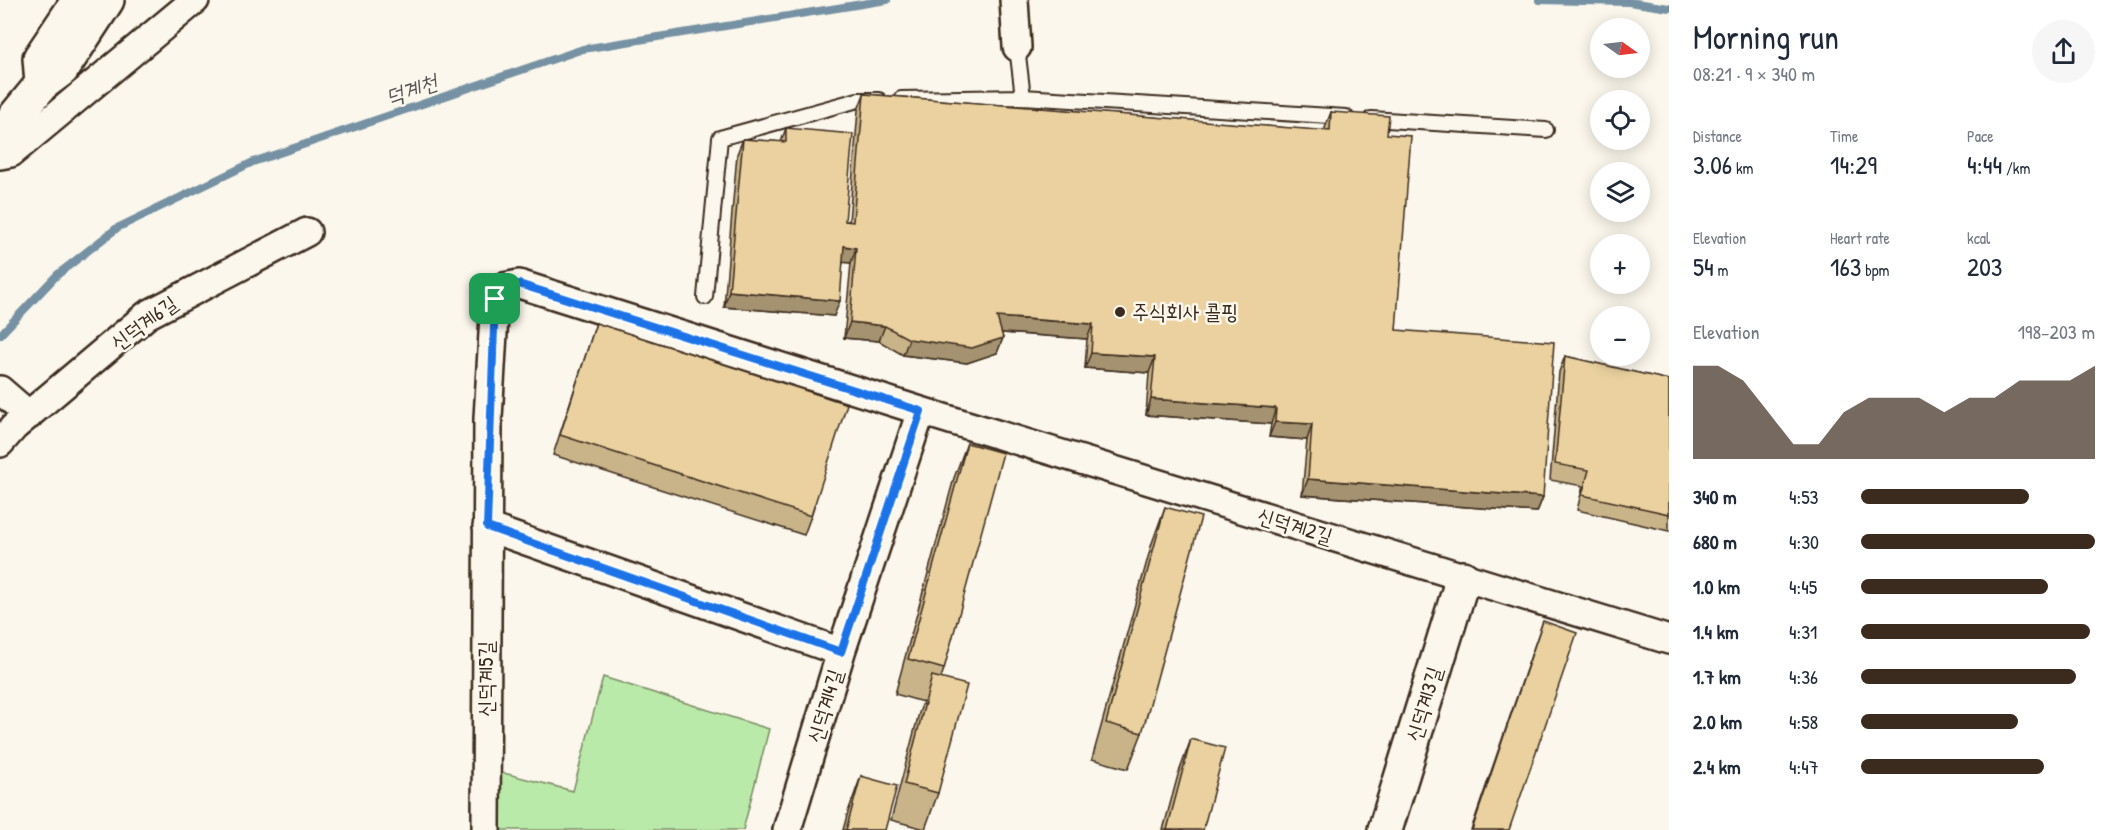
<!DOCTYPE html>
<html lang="en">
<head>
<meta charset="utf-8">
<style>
	:root { --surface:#fff; --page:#f6f6f7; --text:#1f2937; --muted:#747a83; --accent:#3b2a1e }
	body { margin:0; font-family:"Patrick Hand","Poor Story",sans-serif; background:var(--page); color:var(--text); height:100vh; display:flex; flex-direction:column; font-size:22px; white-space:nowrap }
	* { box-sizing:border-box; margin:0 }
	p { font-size:20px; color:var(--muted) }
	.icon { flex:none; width:33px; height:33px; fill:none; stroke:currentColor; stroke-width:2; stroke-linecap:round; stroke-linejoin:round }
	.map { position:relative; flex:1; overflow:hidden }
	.details { display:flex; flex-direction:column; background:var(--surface); width:450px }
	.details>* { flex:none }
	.needle { width:39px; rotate:104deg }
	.tools { position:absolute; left:1590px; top:18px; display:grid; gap:12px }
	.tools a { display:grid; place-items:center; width:60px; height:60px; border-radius:50%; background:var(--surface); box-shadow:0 3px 15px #0003; font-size:30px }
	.pin { position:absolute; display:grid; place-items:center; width:51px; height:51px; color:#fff; margin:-26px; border-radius:12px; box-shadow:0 3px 9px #0006 }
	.round { display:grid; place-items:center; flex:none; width:63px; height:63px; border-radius:32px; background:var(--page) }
	.head { display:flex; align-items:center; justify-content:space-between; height:102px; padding:0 24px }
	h1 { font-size:33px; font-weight:600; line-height:45px }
	.stats { display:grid; grid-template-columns:repeat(3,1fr); gap:9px; height:102px; padding:6px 24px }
	.stats div { display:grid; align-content:center }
	.stats b { font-size:26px; font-weight:600 }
	.stats small { font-size:16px; font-weight:400 }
	.stats p { font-size:16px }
	.chart { height:168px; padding:12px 24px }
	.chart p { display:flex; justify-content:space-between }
	.chart svg { width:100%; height:108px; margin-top:6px; fill:var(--accent); opacity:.7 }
	ul { padding:0 24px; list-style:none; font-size:20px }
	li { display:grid; grid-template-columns:96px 72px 1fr; align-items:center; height:45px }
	li i { height:15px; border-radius:8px; background:var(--accent) }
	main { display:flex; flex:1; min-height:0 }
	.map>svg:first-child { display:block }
</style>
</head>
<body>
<main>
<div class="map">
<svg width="1669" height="830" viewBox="0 0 1669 830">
	<rect width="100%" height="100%" fill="#fbf7ec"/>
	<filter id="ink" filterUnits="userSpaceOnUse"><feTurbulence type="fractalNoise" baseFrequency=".0167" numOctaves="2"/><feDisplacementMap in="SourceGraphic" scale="12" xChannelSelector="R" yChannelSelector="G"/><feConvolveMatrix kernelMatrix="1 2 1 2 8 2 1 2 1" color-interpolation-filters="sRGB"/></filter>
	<g filter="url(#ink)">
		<!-- green -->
		<path fill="#baeaa9" stroke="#7a8a64" stroke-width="1.5" d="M 603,677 L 769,729 L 743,830 L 497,830 L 496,771 L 573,791 Z"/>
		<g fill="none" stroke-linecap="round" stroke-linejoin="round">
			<!-- stream -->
			<path stroke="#7591a3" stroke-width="8" d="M 1539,0 L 1629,2 L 1669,8
				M 0,335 L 57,275 L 117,228 L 253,162 L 583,49 L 887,0"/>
			<!-- service casing -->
			<g stroke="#3b2a1e" stroke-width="18">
				<path id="service" d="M 1017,47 L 1023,97
					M 901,99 L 1023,97 L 1346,117
					M 1371,119 L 1546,130
					M 705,297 L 720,138 L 858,100 L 879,100"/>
			</g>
			<!-- minor casing -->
			<g stroke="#3b2a1e" stroke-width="32">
				<path id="minor" d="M 1014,0 L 1017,47
					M 0,155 L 11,153 L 195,0
					M 0,390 L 29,415
					M 0,443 L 14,427 L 147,315 L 307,232
					M 487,527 L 841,652
					M 486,830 L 488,418 L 495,299 L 504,287 L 519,284 L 921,411 L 1669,640
					M 787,830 L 841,652 L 921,411"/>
			</g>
			<!-- tertiary casing -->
			<g stroke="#3b2a1e" stroke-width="38">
				<path id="tertiary" d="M 42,84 L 40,58 L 79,0
					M 0,135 L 42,84 L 62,69 L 107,0
					M 1385,830 L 1463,578"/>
			</g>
			<!-- service -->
			<use href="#service" stroke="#fbf7ec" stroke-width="14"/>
			<!-- minor -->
			<use href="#minor" stroke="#fbf7ec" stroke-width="27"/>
			<!-- tertiary -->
			<use href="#tertiary" stroke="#fbf7ec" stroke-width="33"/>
		</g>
		<!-- wall -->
		<path fill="#c9b489" stroke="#3b2a1e" stroke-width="1.5" d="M 864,94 L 1325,131 L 1325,128 L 1331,112 L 1387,134 L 1396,330 L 1543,497 L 1537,512 L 1302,495 L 1307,440 L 1269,437 L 1271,424 L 1146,415 L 1149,373 L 1085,368 L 1087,339 L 1001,333 L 1003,338 L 997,353 L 967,363 L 903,355 L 879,341 L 844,338 L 851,263 L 843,262 L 834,316 L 724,307 L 737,154 L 743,139 L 781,142 L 786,128 L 845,221 L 849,221 L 858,110 Z
			M 596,323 L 811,516 L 804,535 L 553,455 Z
			M 1565,356 L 1669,380 L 1669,531 L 1577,510 L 1583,486 L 1550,480 L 1559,372 Z
			M 967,443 L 944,669 L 941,678 L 938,793 L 925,829 L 891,820 L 919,713 L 923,702 L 895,694 L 954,478 Z
			M 1165,507 L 1142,733 L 1128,769 L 1092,759 L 1152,543 Z
			M 1543,621 L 1509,830 L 1471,830 L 1530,658 Z
			M 1191,739 L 1203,830 L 1163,830 L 1178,775 Z
			M 861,776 L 885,830 L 843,830 L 848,812 Z"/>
		<!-- shaded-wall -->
		<path fill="#a4926f" stroke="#3b2a1e" stroke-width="1.5" d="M 844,246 L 856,248 L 851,263 L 839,262 Z
			M 729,291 L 840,301 L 834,316 L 724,307 Z
			M 997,317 L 1093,324 L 1087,339 L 991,332 Z
			M 850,322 L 885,326 L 879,341 L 844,338 Z
			M 1003,338 L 997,353 L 967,363 L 903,355 L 909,339 Z
			M 1091,353 L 1155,357 L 1149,373 L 1085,368 Z
			M 1151,399 L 1276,408 L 1271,424 L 1146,415 Z
			M 1275,422 L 1312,424 L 1307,440 L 1269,437 Z
			M 1308,479 L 1543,497 L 1537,512 L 1302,495 Z"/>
		<!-- building -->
		<path fill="#ead19f" stroke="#3b2a1e" stroke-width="1.5" d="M 864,94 L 1330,131 L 1331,112 L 1389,116 L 1387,134 L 1411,136 L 1396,330 L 1554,342 L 1543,497 L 1308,479 L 1312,424 L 1275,422 L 1276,408 L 1151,399 L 1155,357 L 1091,353 L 1093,324 L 997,317 L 1003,338 L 972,348 L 909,339 L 885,326 L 850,322 L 856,248 L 844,246 L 840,301 L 729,291 L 743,139 L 786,142 L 786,128 L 853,134 L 845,221 L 853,222 Z
			M 596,323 L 847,404 L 811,516 L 560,435 Z
			M 1565,356 L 1669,380 L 1669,514 L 1582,495 L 1589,470 L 1555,464 Z
			M 967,443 L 1003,453 L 944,669 L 908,659 Z
			M 1165,507 L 1201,517 L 1142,733 L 1106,723 Z
			M 1543,621 L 1577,633 L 1509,830 L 1472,830 Z
			M 932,676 L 967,685 L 938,793 L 904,784 Z
			M 1191,739 L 1225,748 L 1203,830 L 1167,830 Z
			M 861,776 L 897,786 L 885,830 L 846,830 Z"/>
	</g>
	<g fill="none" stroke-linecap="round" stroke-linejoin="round" filter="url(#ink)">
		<!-- route casing -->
		<g stroke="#fff" stroke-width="12">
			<path id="route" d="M 519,284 L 921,411 L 841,652 L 487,527 L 495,299 L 504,287 Z"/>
		</g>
		<!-- route -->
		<use href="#route" stroke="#1a73e8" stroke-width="8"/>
	</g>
	<!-- markers -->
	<circle fill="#3b2a1e" stroke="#fbf7ec" stroke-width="2" cx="1120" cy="312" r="6"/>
	<g text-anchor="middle" stroke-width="5" stroke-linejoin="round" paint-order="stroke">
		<!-- poi labels -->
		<g font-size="21" fill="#3b2a1e" stroke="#fbf7ec" text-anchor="start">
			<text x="1132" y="319">주식회사 콜핑</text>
		</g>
		<!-- street labels -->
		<g font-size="21" fill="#3b2a1e" stroke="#fbf7ec">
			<text transform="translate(144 323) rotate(-36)" y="7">신덕계6길</text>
			<text transform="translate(1295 526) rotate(17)" y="7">신덕계2길</text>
			<text transform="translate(486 679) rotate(-90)" y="7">신덕계5길</text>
			<text transform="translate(1424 704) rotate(-73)" y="7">신덕계3길</text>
			<text transform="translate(825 706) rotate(-73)" y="7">신덕계4길</text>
		</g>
		<!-- water labels -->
		<g font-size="22" font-style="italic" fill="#535555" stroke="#fbf7ec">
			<text transform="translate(411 89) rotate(-19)" y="8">덕계천</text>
		</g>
	</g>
</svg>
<div class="tools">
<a><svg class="needle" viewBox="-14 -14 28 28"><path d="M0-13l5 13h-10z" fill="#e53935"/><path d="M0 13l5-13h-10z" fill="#747a83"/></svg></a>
<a><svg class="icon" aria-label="locate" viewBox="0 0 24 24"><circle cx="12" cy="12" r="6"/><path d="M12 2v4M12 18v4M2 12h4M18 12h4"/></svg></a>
<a><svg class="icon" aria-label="layers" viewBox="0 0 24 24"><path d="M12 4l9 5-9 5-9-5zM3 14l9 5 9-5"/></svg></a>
<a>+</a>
<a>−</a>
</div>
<div class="pin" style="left:495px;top:299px;background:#1e9e55"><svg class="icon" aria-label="arrive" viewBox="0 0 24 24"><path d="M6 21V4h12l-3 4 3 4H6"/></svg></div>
</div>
<section class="details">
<div class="head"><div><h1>Morning run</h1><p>08:21 · 9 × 340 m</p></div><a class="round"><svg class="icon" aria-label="share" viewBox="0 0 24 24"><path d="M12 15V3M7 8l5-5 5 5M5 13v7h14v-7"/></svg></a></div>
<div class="stats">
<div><p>Distance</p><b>3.06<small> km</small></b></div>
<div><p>Time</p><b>14:29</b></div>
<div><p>Pace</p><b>4:44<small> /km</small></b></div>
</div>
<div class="stats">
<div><p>Elevation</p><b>54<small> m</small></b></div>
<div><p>Heart rate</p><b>163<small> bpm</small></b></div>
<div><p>kcal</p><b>203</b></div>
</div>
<div class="chart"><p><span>Elevation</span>198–203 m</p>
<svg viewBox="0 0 160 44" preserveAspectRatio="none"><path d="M0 44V6L10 6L20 12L30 25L40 38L50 38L60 25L70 19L80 19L90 19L100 25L110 19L120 19L130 12L140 12L150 12L160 6V44z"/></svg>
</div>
<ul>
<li><b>340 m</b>4:53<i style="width:72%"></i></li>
<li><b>680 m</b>4:30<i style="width:100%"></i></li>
<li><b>1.0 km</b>4:45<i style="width:80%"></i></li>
<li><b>1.4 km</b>4:31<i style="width:98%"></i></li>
<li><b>1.7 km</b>4:36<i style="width:92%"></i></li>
<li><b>2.0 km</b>4:58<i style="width:67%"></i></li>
<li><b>2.4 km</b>4:47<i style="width:78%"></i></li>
</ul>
</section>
</main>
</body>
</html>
